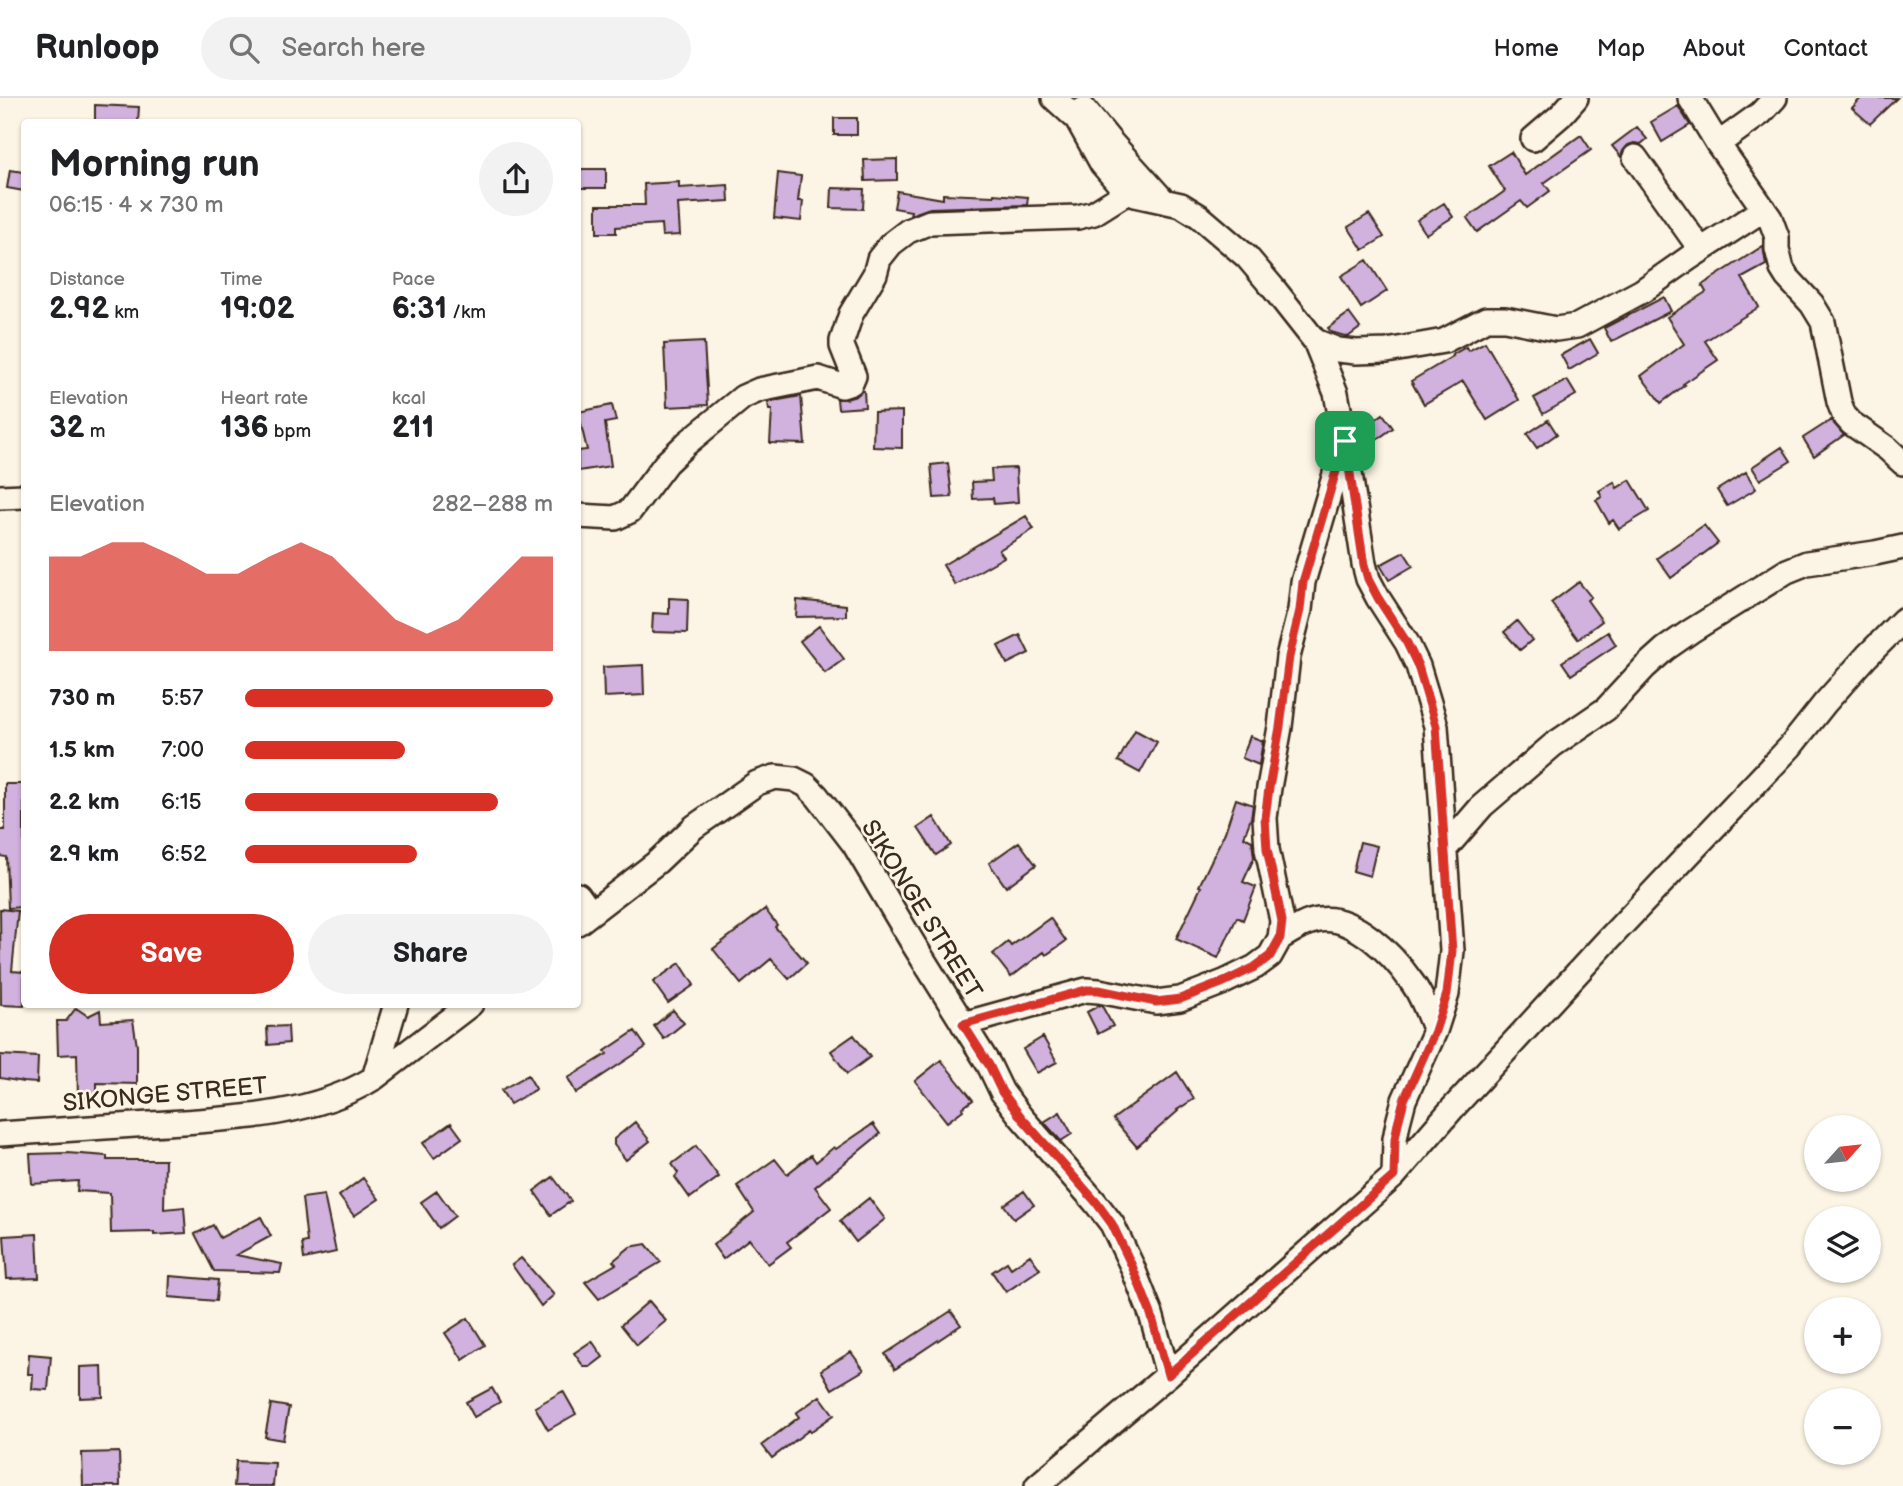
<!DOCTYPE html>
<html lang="en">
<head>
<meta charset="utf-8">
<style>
	:root { --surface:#fff; --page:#f2f2f2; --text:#202124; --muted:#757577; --line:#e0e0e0; --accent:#d93025 }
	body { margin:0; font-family:"Balsamiq Sans",sans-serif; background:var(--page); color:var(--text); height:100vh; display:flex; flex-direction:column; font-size:26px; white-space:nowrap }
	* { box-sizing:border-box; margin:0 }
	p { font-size:23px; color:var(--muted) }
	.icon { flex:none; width:38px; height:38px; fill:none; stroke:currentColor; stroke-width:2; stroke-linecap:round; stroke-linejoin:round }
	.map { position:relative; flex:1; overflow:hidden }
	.details { position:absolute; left:21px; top:21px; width:560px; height:889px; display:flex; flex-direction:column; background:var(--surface); border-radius:7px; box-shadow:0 2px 5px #0004 }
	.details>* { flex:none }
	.needle { width:46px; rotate:63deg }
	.fabs { position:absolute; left:1804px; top:1017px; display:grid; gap:14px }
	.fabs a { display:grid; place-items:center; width:77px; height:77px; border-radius:50%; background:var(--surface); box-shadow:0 2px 5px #0004; font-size:35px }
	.pin { position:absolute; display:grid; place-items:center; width:60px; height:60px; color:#fff; margin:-30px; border-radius:14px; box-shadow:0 4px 10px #0006 }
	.round { display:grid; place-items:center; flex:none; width:74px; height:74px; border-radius:37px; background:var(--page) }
	.summary { display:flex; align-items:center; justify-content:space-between; height:119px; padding:0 28px }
	h1 { font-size:38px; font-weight:700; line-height:52px }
	.stats { display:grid; grid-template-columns:repeat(3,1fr); gap:10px; height:119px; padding:7px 28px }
	.stats div { display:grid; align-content:center }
	.stats b { font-size:30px; font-weight:700 }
	.stats small { font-size:19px; font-weight:400 }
	.stats p { font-size:19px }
	.chart { height:196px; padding:14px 28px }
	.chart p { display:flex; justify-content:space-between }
	.chart svg { width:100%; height:126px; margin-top:7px; fill:var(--accent); opacity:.7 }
	.primary-button { display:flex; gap:14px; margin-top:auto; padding:14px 28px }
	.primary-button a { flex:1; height:80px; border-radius:42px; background:var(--accent); color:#fff; font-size:28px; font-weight:700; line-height:80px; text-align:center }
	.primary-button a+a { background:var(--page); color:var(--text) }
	ul { padding:0 28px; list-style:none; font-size:23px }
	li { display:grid; grid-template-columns:112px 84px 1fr; align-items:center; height:52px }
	li i { height:18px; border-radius:9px; background:var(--accent) }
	header { display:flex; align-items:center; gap:42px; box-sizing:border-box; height:98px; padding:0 35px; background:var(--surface); border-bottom:2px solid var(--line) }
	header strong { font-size:33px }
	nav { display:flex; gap:38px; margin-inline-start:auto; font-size:24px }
	.search { width:490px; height:63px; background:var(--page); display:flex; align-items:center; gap:18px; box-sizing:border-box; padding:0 24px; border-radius:38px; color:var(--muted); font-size:26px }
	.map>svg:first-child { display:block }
</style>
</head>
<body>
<header>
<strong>Runloop</strong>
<div class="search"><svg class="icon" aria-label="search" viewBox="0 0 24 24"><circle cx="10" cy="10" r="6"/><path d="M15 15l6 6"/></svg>Search here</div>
<nav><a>Home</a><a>Map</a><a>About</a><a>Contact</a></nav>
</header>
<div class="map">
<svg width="1903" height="1388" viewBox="0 0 1903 1388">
	<rect width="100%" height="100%" fill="#fcf5e5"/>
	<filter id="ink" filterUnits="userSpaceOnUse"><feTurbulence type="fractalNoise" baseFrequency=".0143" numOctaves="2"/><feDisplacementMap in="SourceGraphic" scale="14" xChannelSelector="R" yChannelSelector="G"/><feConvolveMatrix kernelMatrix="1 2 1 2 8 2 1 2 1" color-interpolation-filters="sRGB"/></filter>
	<g filter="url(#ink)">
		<!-- building -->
		<path fill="#d1b1dd" stroke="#3b2a1e" stroke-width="2" d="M 1861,0 L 1897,0 L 1870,26 L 1852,10 Z
			M 95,7 L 139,9 L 138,24 L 95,24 Z
			M 1678,8 L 1690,27 L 1662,44 L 1651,24 Z
			M 834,20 L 857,20 L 857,37 L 834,37 Z
			M 1637,29 L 1647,41 L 1641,46 L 1634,45 L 1628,47 L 1623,53 L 1621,59 L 1612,48 Z
			M 1581,37 L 1591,52 L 1544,85 L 1550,93 L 1527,110 L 1521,103 L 1477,134 L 1467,120 L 1505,93 L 1489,68 L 1511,54 L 1525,77 Z
			M 897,61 L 897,82 L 865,83 L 864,62 Z
			M 578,71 L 606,71 L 606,90 L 578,90 Z
			M 10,72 L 24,74 L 24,93 L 7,90 Z
			M 778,75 L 801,78 L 798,103 L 803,103 L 801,123 L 774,120 Z
			M 679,84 L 679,90 L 728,87 L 729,103 L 678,106 L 680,137 L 662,138 L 661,126 L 616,129 L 616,135 L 597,135 L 597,107 L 645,107 L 644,86 Z
			M 832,90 L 864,91 L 863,111 L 831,110 Z
			M 897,93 L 943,101 L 943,96 L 994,98 L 994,96 L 1028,99 L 1027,107 L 930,110 L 910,117 L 911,113 L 894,110 Z
			M 1444,105 L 1453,119 L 1426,136 L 1417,122 Z
			M 1369,116 L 1384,139 L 1363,152 L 1348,129 Z
			M 1763,148 L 1766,167 L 1742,180 L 1759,209 L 1705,243 L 1718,262 L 1683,286 L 1685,287 L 1661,305 L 1641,278 L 1684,246 L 1667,219 L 1706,194 L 1702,187 Z
			M 1367,162 L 1387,193 L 1361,210 L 1341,178 Z
			M 1664,199 L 1671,213 L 1611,244 L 1604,230 Z
			M 1349,215 L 1360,230 L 1348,239 L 1331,234 L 1328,230 Z
			M 1590,241 L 1598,255 L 1569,272 L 1561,257 Z
			M 704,244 L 708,307 L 667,309 L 664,246 Z
			M 1485,244 L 1519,302 L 1487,322 L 1463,283 L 1424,306 L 1411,283 L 1453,258 L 1452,257 L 1466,249 L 1468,253 Z
			M 1567,282 L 1576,297 L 1543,316 L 1534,300 Z
			M 862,293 L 864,293 L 865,309 L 838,311 L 837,301 L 846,301 L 856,298 Z
			M 801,298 L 805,346 L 770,345 L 772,312 L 769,312 L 768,304 Z
			M 612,307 L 616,323 L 605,325 L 611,368 L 578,373 L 578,353 L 587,352 L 578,314 Z
			M 902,313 L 902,350 L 873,349 L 874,314 Z
			M 1383,316 L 1393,330 L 1372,345 L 1363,331 Z
			M 1548,322 L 1557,336 L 1537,350 L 1527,336 Z
			M 1831,322 L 1844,337 L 1814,358 L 1803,340 Z
			M 1782,349 L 1791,363 L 1760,382 L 1752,369 Z
			M 948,365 L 952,399 L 934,400 L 931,367 Z
			M 1016,370 L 1018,404 L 994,406 L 993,400 L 973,401 L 972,384 L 992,383 L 991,371 Z
			M 1746,374 L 1756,391 L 1727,408 L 1717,392 Z
			M 1630,382 L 1649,413 L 1619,431 L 1613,422 L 1609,425 L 1596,402 L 1602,399 L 1599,393 L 1614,384 L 1617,390 Z
			M 1026,418 L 1034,431 L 999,452 L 1004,459 L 955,487 L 943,467 Z
			M 1704,427 L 1718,445 L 1671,480 L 1657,460 Z
			M 1404,454 L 1413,468 L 1389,482 L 1380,467 Z
			M 1579,484 L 1591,499 L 1587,502 L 1602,523 L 1578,541 L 1551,505 Z
			M 669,500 L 688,501 L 687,535 L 652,534 L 653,515 L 669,516 Z
			M 797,502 L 846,507 L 846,518 L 796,519 Z
			M 1517,523 L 1532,542 L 1520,552 L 1504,534 Z
			M 819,528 L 844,561 L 825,575 L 800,543 Z
			M 1608,534 L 1616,547 L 1571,577 L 1562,564 Z
			M 1020,537 L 1029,555 L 1007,566 L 998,548 Z
			M 643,567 L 644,597 L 604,599 L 603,569 Z
			M 1135,632 L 1157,644 L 1140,675 L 1118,663 Z
			M 1250,638 L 1263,643 L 1259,667 L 1242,660 Z
			M 5,686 L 24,686 L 24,809 L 8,810 L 6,759 L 0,758 L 0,732 L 5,732 Z
			M 1236,701 L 1253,707 L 1251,720 L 1244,739 L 1252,743 L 1254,760 L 1243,784 L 1256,789 L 1243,822 L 1237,819 L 1218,860 L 1176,841 L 1201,789 L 1199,788 L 1225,734 Z
			M 934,719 L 951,747 L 936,757 L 918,730 Z
			M 1019,744 L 1036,767 L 1006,789 L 989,765 Z
			M 1360,744 L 1377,748 L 1370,778 L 1353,773 Z
			M 0,811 L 18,813 L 12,873 L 24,874 L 24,908 L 1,907 Z
			M 765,811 L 777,827 L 775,829 L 807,865 L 789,881 L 771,861 L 741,886 L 713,851 Z
			M 1050,820 L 1066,843 L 1046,857 L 1044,854 L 1011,879 L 993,856 L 1008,844 L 1011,848 Z
			M 680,865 L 694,887 L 668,905 L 653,884 Z
			M 1100,907 L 1102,908 L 1113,928 L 1098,936 L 1087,914 Z
			M 76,910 L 88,918 L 100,912 L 101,924 L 133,922 L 137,948 L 137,986 L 97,985 L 97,1000 L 78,1000 L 77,956 L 58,957 L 57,923 L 66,923 Z
			M 673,912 L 684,925 L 664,941 L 654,928 Z
			M 288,928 L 289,945 L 268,947 L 267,929 Z
			M 635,933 L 646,949 L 576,995 L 568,980 L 607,956 L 605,953 Z
			M 854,937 L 870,959 L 847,976 L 831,953 Z
			M 1043,939 L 1057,964 L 1037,975 L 1023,951 Z
			M 0,957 L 38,959 L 37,985 L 23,984 L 0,980 Z
			M 941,962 L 973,1002 L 962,1010 L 963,1012 L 947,1024 L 915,983 Z
			M 1177,974 L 1194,1001 L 1177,1012 L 1178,1013 L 1137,1049 L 1113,1021 Z
			M 528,977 L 536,991 L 510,1006 L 501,992 Z
			M 1060,1014 L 1072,1036 L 1061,1043 L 1044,1024 Z
			M 635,1024 L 650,1043 L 626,1062 L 614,1047 L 614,1041 Z
			M 451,1025 L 462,1040 L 434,1060 L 423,1045 Z
			M 873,1026 L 880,1036 L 815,1089 L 831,1110 L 787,1144 L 791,1149 L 768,1166 L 749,1141 L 723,1161 L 713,1147 L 754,1114 L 737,1088 L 775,1061 L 787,1076 L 811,1057 L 816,1064 L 834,1049 L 836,1051 Z
			M 696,1048 L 719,1079 L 690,1100 L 675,1079 L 678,1075 L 672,1066 Z
			M 67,1055 L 107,1058 L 107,1062 L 165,1062 L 164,1111 L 184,1109 L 186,1135 L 154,1137 L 154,1134 L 111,1135 L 110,1095 L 77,1093 L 78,1083 L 32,1086 L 30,1056 Z
			M 553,1079 L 571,1103 L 551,1117 L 534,1093 Z
			M 363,1080 L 379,1101 L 354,1118 L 339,1098 Z
			M 437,1093 L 455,1118 L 439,1130 L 421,1104 Z
			M 1024,1093 L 1034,1107 L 1014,1121 L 1004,1107 Z
			M 324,1097 L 336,1154 L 304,1161 L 302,1145 L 307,1144 L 302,1100 Z
			M 869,1100 L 885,1121 L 856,1144 L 840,1123 Z
			M 261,1119 L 271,1138 L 236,1157 L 282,1166 L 280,1175 L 214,1173 L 195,1136 L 213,1127 L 220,1140 Z
			M 37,1136 L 39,1180 L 7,1181 L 4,1138 Z
			M 646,1146 L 661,1164 L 599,1201 L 585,1184 L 616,1166 L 613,1163 L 630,1149 Z
			M 1030,1157 L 1040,1171 L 1006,1194 L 992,1174 L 1007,1164 L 1011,1170 Z
			M 521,1160 L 554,1197 L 541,1208 L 512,1167 Z
			M 170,1178 L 218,1182 L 216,1203 L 169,1199 Z
			M 649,1203 L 666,1223 L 637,1247 L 621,1227 Z
			M 951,1213 L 961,1227 L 895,1271 L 885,1256 Z
			M 468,1220 L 485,1247 L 463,1262 L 445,1235 Z
			M 592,1243 L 603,1259 L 590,1269 L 584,1269 L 574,1255 Z
			M 851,1254 L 864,1272 L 832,1291 L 821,1272 Z
			M 29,1256 L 51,1258 L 48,1292 L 32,1291 L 33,1276 L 28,1276 Z
			M 102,1268 L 103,1299 L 80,1300 L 80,1269 Z
			M 492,1290 L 500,1304 L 474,1319 L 466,1304 Z
			M 563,1293 L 576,1316 L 548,1332 L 535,1309 Z
			M 820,1298 L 834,1317 L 810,1334 L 809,1332 L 772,1360 L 762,1347 L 799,1319 L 796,1315 Z
			M 271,1306 L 289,1309 L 283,1342 L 265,1339 Z
			M 119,1354 L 120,1388 L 83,1388 L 82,1355 Z
			M 236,1363 L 275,1365 L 273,1388 L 234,1388 Z"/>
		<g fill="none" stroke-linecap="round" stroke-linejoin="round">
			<!-- minor casing -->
			<g stroke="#3b2a1e" stroke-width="28">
				<path id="minor" d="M 1054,0 L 1077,21 L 1102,66 L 1120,87 L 1135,97 L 1181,107 L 1199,118 L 1247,159 L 1274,191 L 1315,243 L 1336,295 L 1345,343 L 1364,466 L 1368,481 L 1378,500 L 1407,545 L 1418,568 L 1436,628 L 1452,853 L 1447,896 L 1435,933 L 1404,1002 L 1398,1025 L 1395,1041 L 1394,1078
					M 1690,0 L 1718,46 L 1770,120 L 1777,139 L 1777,151 L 1782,171 L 1787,179 L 1812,206 L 1823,224 L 1839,304 L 1844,317 L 1851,325 L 1888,351 L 1903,365
					M 1084,11 L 1111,44 L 1163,102
					M 1533,41 L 1561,17 L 1576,0
					M 1718,46 L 1761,15 L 1775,0
					M 1635,59 L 1701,152
					M 1315,243 L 1338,252 L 1356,254 L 1387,253 L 1444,243 L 1486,221 L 1505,221 L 1556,231 L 1577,228 L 1642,193 L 1689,160 L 1764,111
					M 0,399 L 24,398
					M 578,418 L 615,420 L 630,413 L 666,365 L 687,345 L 743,299 L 759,292 L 818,280 L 842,288 L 851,285 L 854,278 L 842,248 L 842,243 L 851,216 L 875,176 L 879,161 L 891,146 L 908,133 L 930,124 L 1078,119 L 1094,115 L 1129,93
					M 1445,751 L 1482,708 L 1553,647 L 1606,611 L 1645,569 L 1665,551 L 1691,533 L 1787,473 L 1807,465 L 1875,455 L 1903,449
					M 578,797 L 591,815
					M 578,825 L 656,765 L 694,729 L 757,685 L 775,679 L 794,681 L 806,687 L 817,698 L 854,746 L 914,847 L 989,967 L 1002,994 L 1021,1019 L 1095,1104 L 1112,1126 L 1132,1168 L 1151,1216 L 1168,1277
					M 1280,840 C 1292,833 1304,824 1319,822 C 1353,816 1393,857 1411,883 C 1422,897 1428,916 1435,933
					M 963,926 L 1086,892 L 1099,893 L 1156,904 L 1180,901 L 1224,884 L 1255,869 L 1270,858 L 1280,840 L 1282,823 L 1267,751 L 1265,720 L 1269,690 L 1280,629 L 1288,559 L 1300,512 L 1303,484 L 1343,349
					M 374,980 L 396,906
					M 0,1036 C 50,1033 100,1029 150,1026 C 223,1021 310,1020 374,980 L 471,906
					M 1037,1388 L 1168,1277 L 1394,1078 L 1452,1011 L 1604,846 L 1790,649 L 1825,605 L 1867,558 L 1903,522"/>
			</g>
			<!-- minor -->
			<use href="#minor" stroke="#fcf5e5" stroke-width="23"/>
		</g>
	</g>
	<g fill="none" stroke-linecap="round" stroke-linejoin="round" filter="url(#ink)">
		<!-- route casing -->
		<g stroke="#fff" stroke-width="14">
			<path id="route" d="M 1345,343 L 1364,467 L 1368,481 L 1378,500 L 1407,545 L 1418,568 L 1436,628 L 1452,853 L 1447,896 L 1435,933 L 1404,1002 L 1398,1025 L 1395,1041 L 1394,1078 L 1168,1277 L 1151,1216 L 1132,1168 L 1112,1126 L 1096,1104 L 1021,1019 L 1002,994 L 989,967 L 963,926 L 1086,892 L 1099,892 L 1156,904 L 1180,901 L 1224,884 L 1255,869 L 1270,858 L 1280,840 L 1282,823 L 1267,751 L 1265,720 L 1269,690 L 1280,629 L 1289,559 L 1300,512 L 1303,484 Z"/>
		</g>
		<!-- route -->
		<use href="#route" stroke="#d93025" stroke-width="9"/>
	</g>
	<g text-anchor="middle" stroke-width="5" stroke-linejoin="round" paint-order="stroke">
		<!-- street labels -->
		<g font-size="24" fill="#3b2a1e" stroke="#fcf5e5">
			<text transform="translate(922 811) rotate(58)" y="8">SIKONGE STREET</text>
			<text transform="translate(165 996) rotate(-5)" y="8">SIKONGE STREET</text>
		</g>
	</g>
</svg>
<div class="fabs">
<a><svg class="needle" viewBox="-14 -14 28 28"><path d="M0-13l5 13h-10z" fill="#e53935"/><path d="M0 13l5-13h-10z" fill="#757577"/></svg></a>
<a><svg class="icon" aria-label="layers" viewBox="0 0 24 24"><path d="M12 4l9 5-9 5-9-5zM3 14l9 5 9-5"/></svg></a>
<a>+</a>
<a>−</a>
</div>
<div class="pin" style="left:1345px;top:343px;background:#1e9e55"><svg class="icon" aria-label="arrive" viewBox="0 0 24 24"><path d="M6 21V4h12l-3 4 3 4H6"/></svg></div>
<section class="details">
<div class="summary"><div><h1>Morning run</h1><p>06:15 · 4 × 730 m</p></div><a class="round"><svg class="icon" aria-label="share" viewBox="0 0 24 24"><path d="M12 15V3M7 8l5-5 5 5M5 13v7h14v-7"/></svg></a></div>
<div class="stats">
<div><p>Distance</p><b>2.92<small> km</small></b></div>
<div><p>Time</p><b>19:02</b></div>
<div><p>Pace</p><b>6:31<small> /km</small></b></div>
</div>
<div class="stats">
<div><p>Elevation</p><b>32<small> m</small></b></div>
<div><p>Heart rate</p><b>136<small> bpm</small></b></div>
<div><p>kcal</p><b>211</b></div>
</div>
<div class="chart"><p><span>Elevation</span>282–288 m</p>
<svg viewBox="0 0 160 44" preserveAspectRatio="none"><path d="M0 44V11L10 11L20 6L30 6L40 11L50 17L60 17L70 11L80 6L90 11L100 22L110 33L120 38L130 33L140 22L150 11L160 11V44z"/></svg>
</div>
<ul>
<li><b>730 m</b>5:57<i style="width:100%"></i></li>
<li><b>1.5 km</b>7:00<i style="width:52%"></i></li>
<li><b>2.2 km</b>6:15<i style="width:82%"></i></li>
<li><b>2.9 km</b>6:52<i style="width:56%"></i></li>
</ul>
<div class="primary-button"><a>Save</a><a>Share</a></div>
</section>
</div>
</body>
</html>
